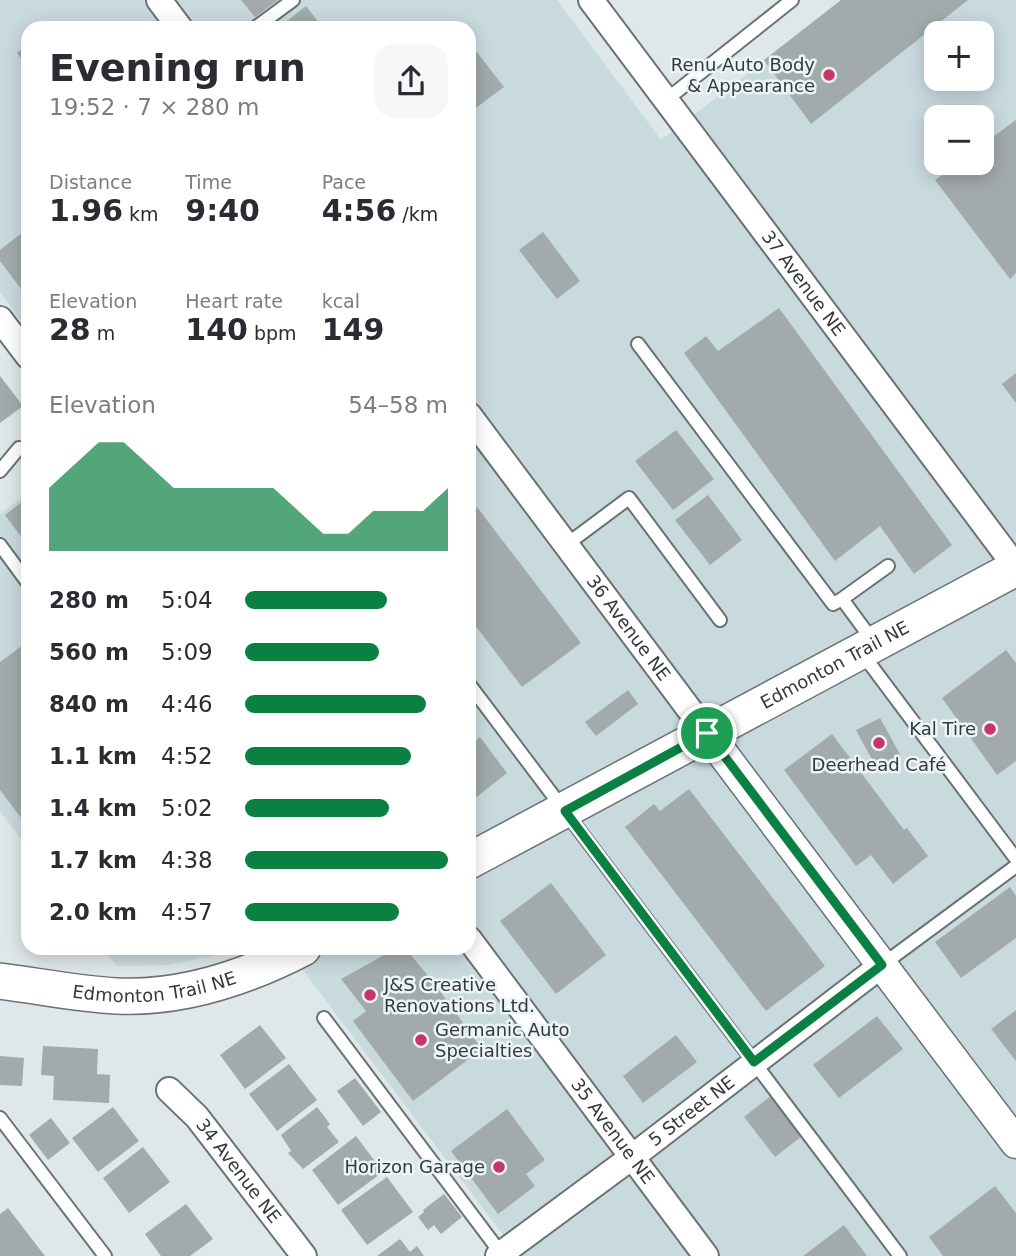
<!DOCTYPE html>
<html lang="en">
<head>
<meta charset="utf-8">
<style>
	:root { --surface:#fff; --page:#f7f7f7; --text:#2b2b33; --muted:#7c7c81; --accent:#0b8043 }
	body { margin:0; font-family:"DejaVu Sans",sans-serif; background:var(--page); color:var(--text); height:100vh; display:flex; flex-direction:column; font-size:26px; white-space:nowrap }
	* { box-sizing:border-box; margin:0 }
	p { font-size:23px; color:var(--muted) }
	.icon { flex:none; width:38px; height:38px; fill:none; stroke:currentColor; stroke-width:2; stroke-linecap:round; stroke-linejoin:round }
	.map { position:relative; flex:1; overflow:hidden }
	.panel { position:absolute; left:21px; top:21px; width:455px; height:934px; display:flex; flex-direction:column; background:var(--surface); border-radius:21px; box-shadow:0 4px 18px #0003 }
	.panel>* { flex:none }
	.fabs { position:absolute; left:924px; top:21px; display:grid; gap:14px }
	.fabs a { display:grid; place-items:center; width:70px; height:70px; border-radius:14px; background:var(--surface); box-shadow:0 4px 18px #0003; font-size:35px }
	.pin { position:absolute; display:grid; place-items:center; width:60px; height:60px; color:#fff; margin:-30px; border:4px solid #fff; border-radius:50%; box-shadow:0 2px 7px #0007 }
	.round { display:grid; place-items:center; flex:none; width:74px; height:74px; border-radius:21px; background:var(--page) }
	.summary { display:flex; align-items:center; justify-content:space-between; height:119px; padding:0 28px }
	h1 { font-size:38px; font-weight:700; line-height:52px }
	.stats { display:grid; grid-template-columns:repeat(3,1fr); gap:10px; height:119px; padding:7px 28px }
	.stats div { display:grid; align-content:center }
	.stats b { font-size:30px; font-weight:700 }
	.stats small { font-size:19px; font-weight:400 }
	.stats p { font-size:19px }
	.chart { height:196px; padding:14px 28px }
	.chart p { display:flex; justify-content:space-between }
	.chart svg { width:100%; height:126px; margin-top:7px; fill:var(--accent); opacity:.7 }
	ul { padding:0 28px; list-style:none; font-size:23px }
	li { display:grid; grid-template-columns:112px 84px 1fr; align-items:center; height:52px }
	li i { height:18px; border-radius:9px; background:var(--accent) }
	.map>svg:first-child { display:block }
</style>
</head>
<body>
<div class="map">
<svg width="1016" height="1256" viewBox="0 0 1016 1256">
	<rect width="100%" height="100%" fill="#dee7e9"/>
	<!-- built -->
	<path fill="#c9dade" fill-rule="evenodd" d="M 0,0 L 557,0 L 661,140 L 844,0 L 1016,0 L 1016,1256 L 519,1256 L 287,949 L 469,948 L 469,28 L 28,28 L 28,330 L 0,292 ZM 936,33 L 982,33 L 982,79 L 936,79 ZM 936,117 L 982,117 L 982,163 L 936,163 Z
		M 28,493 L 28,848 L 0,811 L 0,514 Z
		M 103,949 L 229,949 L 208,957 L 167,965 L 117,966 Z"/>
	<!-- building -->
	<path fill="#a2aaac" d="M 241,0 L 278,0 L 255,17 Z
		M 841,0 L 968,0 L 811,124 L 764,60 Z
		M 306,6 L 323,28 L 278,28 Z
		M 469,42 L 504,87 L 469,113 Z
		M 28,44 L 28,67 L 17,53 Z
		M 1016,120 L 1016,273 L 1010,279 L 935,180 L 959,163 L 982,163 L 982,145 Z
		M 28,228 L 28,298 L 0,261 L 0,250 Z
		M 543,232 L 580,281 L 557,299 L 519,250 Z
		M 779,308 L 952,545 L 914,574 L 880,526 L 835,561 L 684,353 L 706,336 L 718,351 Z
		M 1016,373 L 1016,403 L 1002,384 Z
		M 0,376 L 23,406 L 0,423 Z
		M 676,430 L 714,479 L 673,510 L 635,461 Z
		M 708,495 L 742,540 L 710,565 L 675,520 Z
		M 28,497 L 28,546 L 5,515 Z
		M 477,507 L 581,643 L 522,687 L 469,617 L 469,513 Z
		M 27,642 L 28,644 L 28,827 L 0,790 L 0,662 Z
		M 1006,650 L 1016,663 L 1016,761 L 997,775 L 942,698 Z
		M 628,690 L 638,704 L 596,736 L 585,722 Z
		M 880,718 L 901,756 L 877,769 L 856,730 Z
		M 832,734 L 904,830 L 907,828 L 928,856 L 893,884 L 871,855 L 856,866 L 784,770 Z
		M 480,737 L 507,773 L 469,803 L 469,746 Z
		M 689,789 L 825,966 L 766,1011 L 625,827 L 654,804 L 660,811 Z
		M 551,883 L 606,955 L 556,994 L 500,921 Z
		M 1010,887 L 1016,896 L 1016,938 L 961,978 L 935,942 Z
		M 397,948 L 405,948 L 434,983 L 482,1049 L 413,1101 L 353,1021 L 366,1011 L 341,979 Z
		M 1016,1010 L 1016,1061 L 991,1029 Z
		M 877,1016 L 903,1049 L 839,1098 L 813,1065 Z
		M 260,1025 L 286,1058 L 245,1089 L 220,1055 Z
		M 676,1035 L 697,1062 L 643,1103 L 623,1076 Z
		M 43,1046 L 98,1049 L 97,1074 L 110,1075 L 109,1103 L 53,1100 L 54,1076 L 41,1075 Z
		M 0,1056 L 24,1058 L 22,1086 L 0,1085 Z
		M 289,1064 L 317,1100 L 277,1131 L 249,1094 Z
		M 355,1078 L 381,1112 L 363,1126 L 337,1091 Z
		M 772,1095 L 802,1136 L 775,1157 L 744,1117 Z
		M 113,1107 L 139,1141 L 98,1172 L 72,1138 Z
		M 317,1107 L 330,1124 L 327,1127 L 339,1142 L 303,1169 L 288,1153 L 291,1151 L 281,1135 Z
		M 507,1109 L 545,1160 L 526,1174 L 535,1186 L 498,1214 L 451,1151 Z
		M 51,1118 L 70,1143 L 48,1160 L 29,1135 Z
		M 356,1136 L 383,1172 L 338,1205 L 312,1170 Z
		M 143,1147 L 170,1182 L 129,1213 L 103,1178 Z
		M 387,1177 L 413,1212 L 367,1245 L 341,1210 Z
		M 995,1186 L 1016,1213 L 1016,1256 L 943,1256 L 929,1237 Z
		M 444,1194 L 462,1217 L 441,1234 L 434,1225 L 428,1230 L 418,1217 L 424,1212 L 423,1210 Z
		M 186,1204 L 213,1239 L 190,1256 L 161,1256 L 145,1234 Z
		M 8,1208 L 45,1256 L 0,1256 L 0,1214 Z
		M 844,1225 L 867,1256 L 803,1256 Z
		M 400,1239 L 410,1252 L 417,1246 L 424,1256 L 377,1256 Z"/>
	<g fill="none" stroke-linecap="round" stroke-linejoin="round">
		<!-- service casing -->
		<g stroke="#6a7274" stroke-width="16">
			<path id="service" d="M 255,28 L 293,0
				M 666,100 L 792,0
				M 638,344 L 833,604 L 842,599 L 873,641
				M 0,471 L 19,448
				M 0,545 L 28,583
				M 566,545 L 629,498 L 720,620
				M 842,599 L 888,566
				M 861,652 L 1016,859
				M 469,684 L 900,1256
				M 882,965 L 1016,866
				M 324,1018 L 503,1256
				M 0,1118 L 105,1256"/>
		</g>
		<!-- minor casing -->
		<g stroke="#6a7274" stroke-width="28">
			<g id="minor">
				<path d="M 159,0 L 180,28"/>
				<path id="s1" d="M 591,0 L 1016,567"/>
				<path d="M 0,319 L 28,356"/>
				<path id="s2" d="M 469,415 L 707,733"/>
				<path id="s3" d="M 469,939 L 706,1256"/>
				<path id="s4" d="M 169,1090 L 197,1117 L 304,1256"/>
				<path id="s5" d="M 498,1256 L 632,1157 L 882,965"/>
			</g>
		</g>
		<!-- tertiary casing -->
		<g stroke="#6a7274" stroke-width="33">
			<path id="tertiary" d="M 707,733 L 1016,1143"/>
		</g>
		<!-- secondary casing -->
		<g stroke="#6a7274" stroke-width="38">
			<g id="secondary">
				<path id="s6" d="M 469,861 L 1016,568"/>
				<path id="s7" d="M 0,981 C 39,986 78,994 117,996 C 183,999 245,978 303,948"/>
			</g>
		</g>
		<!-- service -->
		<use href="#service" stroke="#fff" stroke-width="12"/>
		<!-- minor -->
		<use href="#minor" stroke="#fff" stroke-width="24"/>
		<!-- tertiary -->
		<use href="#tertiary" stroke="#fff" stroke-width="30"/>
		<!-- secondary -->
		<use href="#secondary" stroke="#fff" stroke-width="35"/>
	</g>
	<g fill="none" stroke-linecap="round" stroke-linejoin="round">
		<!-- route casing -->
		<g stroke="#fff" stroke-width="14">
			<path id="route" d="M 707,733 L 882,965 L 754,1062 L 565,811 Z"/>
		</g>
		<!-- route -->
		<use href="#route" stroke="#0b8043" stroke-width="9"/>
	</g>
	<!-- markers -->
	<g fill="#c63863" stroke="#ebf4f6" stroke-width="2.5">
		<circle cx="829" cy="75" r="7"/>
		<circle cx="990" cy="729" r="7"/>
		<circle cx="879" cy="743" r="7"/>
		<circle cx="370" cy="995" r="7"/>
		<circle cx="421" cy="1040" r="7"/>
		<circle cx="499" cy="1167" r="7"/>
	</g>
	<g text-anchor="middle" stroke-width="5" stroke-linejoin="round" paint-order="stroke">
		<!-- poi labels -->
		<g font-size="18" fill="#353939" stroke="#ebf4f6" text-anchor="end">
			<text x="815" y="71">Renu Auto Body<tspan x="815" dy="21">&amp; Appearance</tspan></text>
			<text x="976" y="735">Kal Tire</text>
			<text x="879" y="771" text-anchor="middle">Deerhead Café</text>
			<text x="384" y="991" text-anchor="start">J&amp;S Creative<tspan x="384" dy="21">Renovations Ltd.</tspan></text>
			<text x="435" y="1036" text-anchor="start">Germanic Auto<tspan x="435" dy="21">Specialties</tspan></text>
			<text x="485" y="1173">Horizon Garage</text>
		</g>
		<!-- street labels -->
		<g font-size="18" fill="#353939" stroke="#ebf4f6">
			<text dy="6" stroke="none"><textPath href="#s1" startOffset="354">37 Avenue NE</textPath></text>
			<text dy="6" stroke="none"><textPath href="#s2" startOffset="266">36 Avenue NE</textPath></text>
			<text dy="6" stroke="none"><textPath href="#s6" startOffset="415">Edmonton Trail NE</textPath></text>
			<text dy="6" stroke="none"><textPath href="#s7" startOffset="156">Edmonton Trail NE</textPath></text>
			<text dy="6" stroke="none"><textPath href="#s5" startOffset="242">5 Street NE</textPath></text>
			<text dy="6" stroke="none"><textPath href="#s3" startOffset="240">35 Avenue NE</textPath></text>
			<text dy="6" stroke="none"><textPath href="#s4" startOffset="107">34 Avenue NE</textPath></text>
		</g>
	</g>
</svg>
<div class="fabs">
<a>+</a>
<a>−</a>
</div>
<div class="pin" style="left:707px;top:733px;background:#1e9e55"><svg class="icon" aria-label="arrive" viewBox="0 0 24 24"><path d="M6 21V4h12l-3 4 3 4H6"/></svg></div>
<section class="panel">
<div class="summary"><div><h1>Evening run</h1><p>19:52 · 7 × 280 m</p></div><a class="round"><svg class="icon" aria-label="share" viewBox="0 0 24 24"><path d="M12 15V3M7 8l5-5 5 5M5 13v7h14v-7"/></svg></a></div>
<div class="stats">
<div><p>Distance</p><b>1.96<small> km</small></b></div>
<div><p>Time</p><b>9:40</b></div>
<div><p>Pace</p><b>4:56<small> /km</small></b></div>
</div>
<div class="stats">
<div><p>Elevation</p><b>28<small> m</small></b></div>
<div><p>Heart rate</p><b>140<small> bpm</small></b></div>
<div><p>kcal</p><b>149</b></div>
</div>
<div class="chart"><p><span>Elevation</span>54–58 m</p>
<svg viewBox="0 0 160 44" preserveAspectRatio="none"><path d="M0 44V22L10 14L20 6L30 6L40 14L50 22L60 22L70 22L80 22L90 22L100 30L110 38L120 38L130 30L140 30L150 30L160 22V44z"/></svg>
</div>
<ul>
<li><b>280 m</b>5:04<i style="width:70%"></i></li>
<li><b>560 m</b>5:09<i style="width:66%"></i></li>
<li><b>840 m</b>4:46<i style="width:89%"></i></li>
<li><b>1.1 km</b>4:52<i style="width:82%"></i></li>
<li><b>1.4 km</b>5:02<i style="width:71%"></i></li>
<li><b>1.7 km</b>4:38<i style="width:100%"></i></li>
<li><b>2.0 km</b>4:57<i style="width:76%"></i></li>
</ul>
</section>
</div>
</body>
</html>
